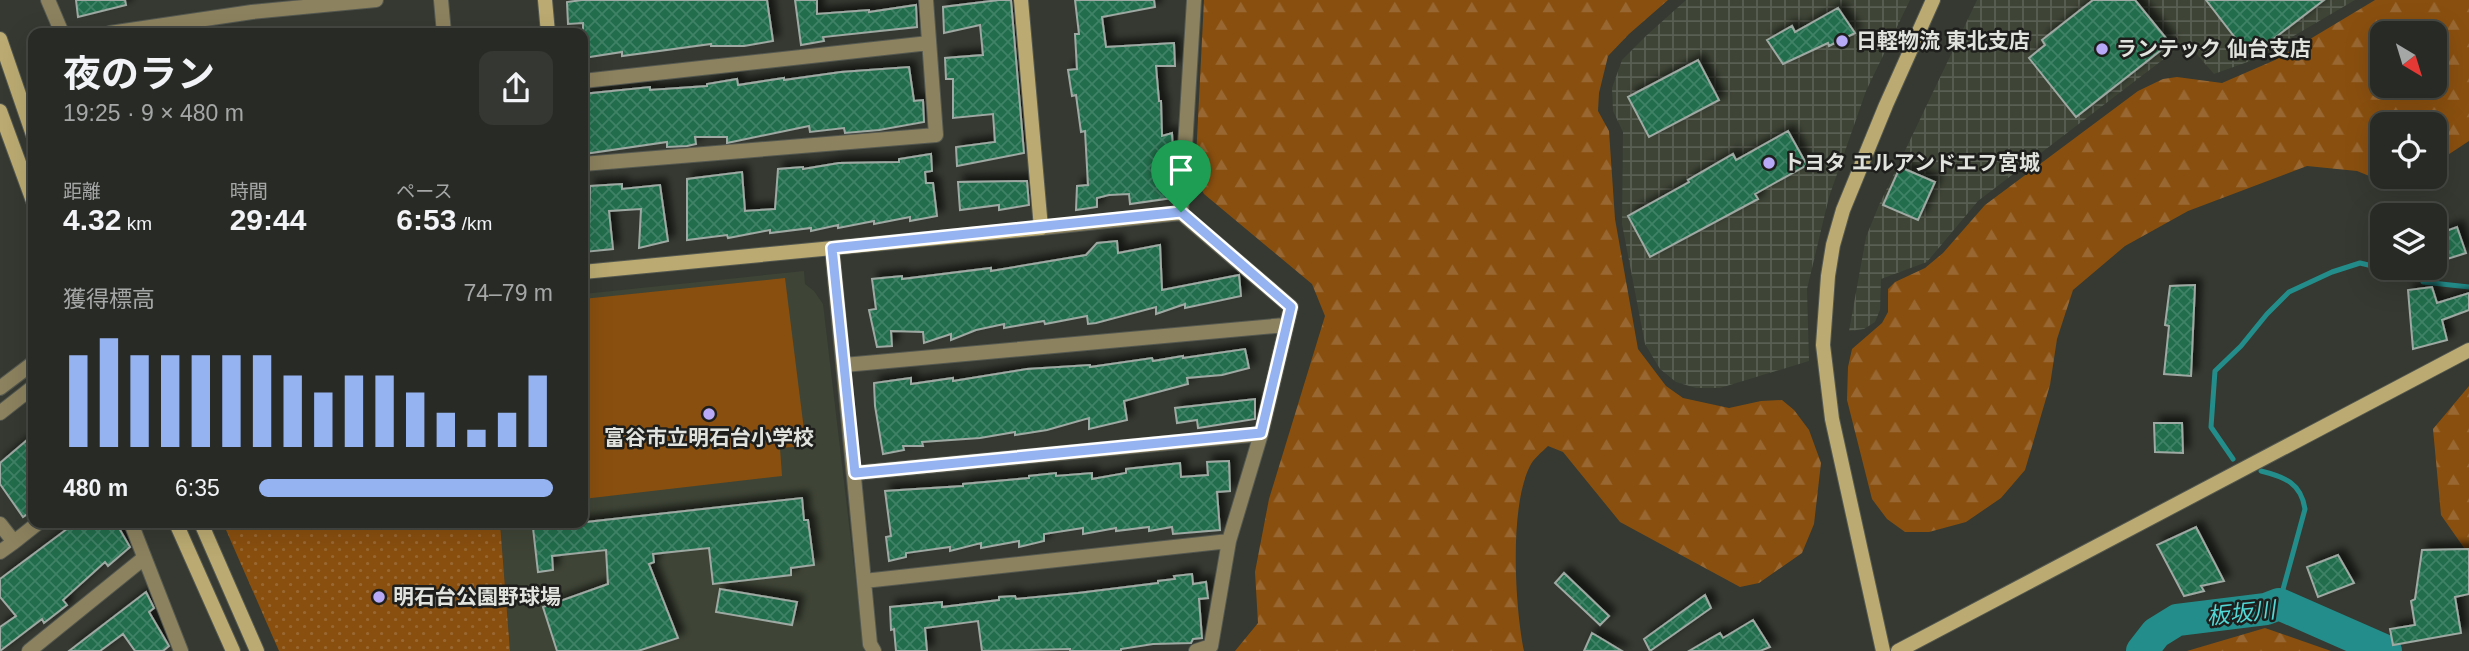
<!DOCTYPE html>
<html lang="ja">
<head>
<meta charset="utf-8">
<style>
	:root { --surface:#282b25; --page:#343732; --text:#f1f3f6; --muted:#a5a7a7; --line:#444742; --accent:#95b2f1 }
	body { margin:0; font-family:Arial,"Noto Sans JP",sans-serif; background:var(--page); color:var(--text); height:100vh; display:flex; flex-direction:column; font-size:26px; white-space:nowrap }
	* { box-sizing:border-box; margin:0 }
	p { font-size:23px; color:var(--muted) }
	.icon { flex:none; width:38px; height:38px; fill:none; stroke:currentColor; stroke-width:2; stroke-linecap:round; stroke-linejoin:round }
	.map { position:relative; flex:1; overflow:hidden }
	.panel { position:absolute; left:28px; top:28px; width:560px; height:500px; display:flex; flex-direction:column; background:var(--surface); border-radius:14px; box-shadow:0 7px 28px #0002,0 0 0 2px var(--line) }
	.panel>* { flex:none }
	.needle { width:46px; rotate:142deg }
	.fabs { position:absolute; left:2370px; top:21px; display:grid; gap:14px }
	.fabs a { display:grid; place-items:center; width:77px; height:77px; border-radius:14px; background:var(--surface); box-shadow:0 7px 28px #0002,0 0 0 2px var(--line); font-size:35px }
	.pin { position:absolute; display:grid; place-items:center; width:60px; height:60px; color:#fff; margin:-72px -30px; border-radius:50% 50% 50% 0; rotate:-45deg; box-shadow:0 0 7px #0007 }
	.pin .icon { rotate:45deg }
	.round { display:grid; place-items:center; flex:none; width:74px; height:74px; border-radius:14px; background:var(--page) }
	.headline { display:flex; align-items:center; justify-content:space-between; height:119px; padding:0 35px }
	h1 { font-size:38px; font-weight:700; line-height:52px }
	.stats { display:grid; grid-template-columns:repeat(3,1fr); gap:10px; height:119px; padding:7px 35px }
	.stats div { display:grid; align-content:center }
	.stats b { font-size:30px; font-weight:700 }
	.stats small { font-size:19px; font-weight:400 }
	.stats p { font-size:19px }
	.chart { height:196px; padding:14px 35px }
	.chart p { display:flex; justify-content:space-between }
	.chart svg { width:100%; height:126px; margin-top:7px; stroke:var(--accent); stroke-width:6 }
	ul { padding:0 35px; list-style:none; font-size:23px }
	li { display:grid; grid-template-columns:112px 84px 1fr; align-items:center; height:52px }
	li i { height:18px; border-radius:9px; background:var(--accent) }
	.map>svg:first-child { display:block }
</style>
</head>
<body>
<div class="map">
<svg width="2469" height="651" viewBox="0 0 2469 651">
	<defs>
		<pattern id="industrial-grid" width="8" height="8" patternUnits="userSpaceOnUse" patternTransform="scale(1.75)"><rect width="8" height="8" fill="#3e4436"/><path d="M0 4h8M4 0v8" fill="none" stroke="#5a5f53"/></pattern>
		<pattern id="forest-firs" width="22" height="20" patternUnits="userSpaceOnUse" patternTransform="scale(1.75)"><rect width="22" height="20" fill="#894f0f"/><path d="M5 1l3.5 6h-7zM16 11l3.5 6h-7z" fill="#996832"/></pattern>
		<pattern id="park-dots" width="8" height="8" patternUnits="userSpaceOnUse" patternTransform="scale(1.75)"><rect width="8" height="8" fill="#894f0f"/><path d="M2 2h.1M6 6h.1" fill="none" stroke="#996832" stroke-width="1.8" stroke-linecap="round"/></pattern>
		<pattern id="building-cross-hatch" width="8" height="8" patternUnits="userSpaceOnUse" patternTransform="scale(1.75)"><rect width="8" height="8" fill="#216d4c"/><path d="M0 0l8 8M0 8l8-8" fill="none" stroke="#418265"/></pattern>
		<filter id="shadow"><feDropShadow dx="6" dy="-6" stdDeviation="3.5" flood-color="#0009"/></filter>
	</defs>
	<rect width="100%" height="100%" fill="#353931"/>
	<!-- built -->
	<path fill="#3e4436" d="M 804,271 L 805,284 L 814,291 L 823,304 L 864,651 L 510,651 L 500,523 L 583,523 L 583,294 Z"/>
	<!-- industrial -->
	<path fill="url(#industrial-grid)" d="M 1686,0 L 1910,0 L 1866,91 L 1829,197 L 1807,289 L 1809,361 L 1720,388 L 1696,388 L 1676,382 L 1660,369 L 1645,344 L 1622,224 L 1623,132 L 1613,111 L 1612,88 L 1622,60 L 1647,35 Z
		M 1977,0 L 2355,0 L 2253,60 L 2214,74 L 2186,42 L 1978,201 L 1927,262 L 1881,279 L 1880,310 L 1875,322 L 1864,329 L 1849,331 L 1866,237 L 1879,205 Z"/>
	<!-- forest -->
	<path fill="url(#forest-firs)" fill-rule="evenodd" d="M 1204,0 L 1668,0 L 1629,34 L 1608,56 L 1599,93 L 1598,111 L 1609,131 L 1615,219 L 1638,349 L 1666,386 L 1683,398 L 1729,408 L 1761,401 L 1782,400 L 1794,410 L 1809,430 L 1821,463 L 1814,524 L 1802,553 L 1759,583 L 1740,587 L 1620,522 L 1563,452 L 1548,446 C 1542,452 1533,459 1530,466 C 1509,507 1515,607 1524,651 L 1235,651 L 1258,623 L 1255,572 L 1269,499 L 1325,316 L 1312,284 L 1204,194 L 1195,178 Z
		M 2375,0 L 2469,0 L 2469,141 L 2434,164 L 2434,124 L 2382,124 L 2382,177 L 2416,177 L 2399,188 L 2357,171 L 2307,166 L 2188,211 L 2125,246 L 2073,290 L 2057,339 L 2050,385 L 2025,470 L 2001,498 L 1966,522 L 1929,532 L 1905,532 L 1887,519 L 1872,499 L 1847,400 L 1848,367 L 1852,349 L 1882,323 L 1888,312 L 1888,289 L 1895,282 L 1925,268 L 1943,253 L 1985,205 L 2138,91 L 2163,79 L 2177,77 L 2222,83 L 2275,60 ZM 2434,33 L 2434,86 L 2382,86 L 2382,33 Z
		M 2469,386 L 2469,555 L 2441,515 L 2433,429 Z
		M 2265,628 L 2331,651 L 2187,651 Z"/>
	<!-- park -->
	<path fill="url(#park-dots)" d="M 223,523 L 500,523 L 510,651 L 279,651 Z"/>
	<!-- garden -->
	<path fill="#894f0f" d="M 785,278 L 806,446 L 780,448 L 782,476 L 583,499 L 583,299 Z"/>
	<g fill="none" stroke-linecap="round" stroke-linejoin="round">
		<!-- stream -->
		<path stroke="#238d8b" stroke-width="5" d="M 2423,282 L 2469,287
			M 2233,459 L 2211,427 L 2215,371 L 2241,346 L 2267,314 L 2289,292 L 2332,272 L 2360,263 L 2385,269
			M 2261,471 C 2285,477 2301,483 2305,509 L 2279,604"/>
		<!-- river -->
		<path stroke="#238d8b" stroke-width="32" d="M 2142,651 L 2156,633 L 2177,620 L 2266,609 L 2279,604 L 2386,651"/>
	</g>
	<!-- building -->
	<path fill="url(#building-cross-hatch)" stroke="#9fa9a3" stroke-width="2" filter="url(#shadow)" d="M 76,0 L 125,0 L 126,5 L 78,17 Z
		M 582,0 L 767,0 L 773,41 L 744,46 L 711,46 L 711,44 L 622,56 L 622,52 L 583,58 L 583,23 L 568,24 L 567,2 Z
		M 795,0 L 817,0 L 817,14 L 869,10 L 869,12 L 916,5 L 917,27 L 823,37 L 824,41 L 801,45 Z
		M 999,0 L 1011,0 L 1024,153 L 957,166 L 956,147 L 995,142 L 993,114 L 953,118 L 953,79 L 946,79 L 945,58 L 983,55 L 980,25 L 944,33 L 943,7 Z
		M 1075,0 L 1154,0 L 1155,7 L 1102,17 L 1106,47 L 1174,43 L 1175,66 L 1156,66 L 1159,101 L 1161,101 L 1162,136 L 1172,133 L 1174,169 L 1172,198 L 1130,204 L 1129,194 L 1109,195 L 1097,198 L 1097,207 L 1076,210 L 1077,186 L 1088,185 L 1085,131 L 1081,132 L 1076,95 L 1072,96 L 1068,70 L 1077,69 L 1075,34 L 1079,34 Z
		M 2093,0 L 2135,0 L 2170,43 L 2076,117 L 2029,58 L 2045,45 L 2042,40 Z
		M 2206,0 L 2324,0 L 2250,57 Z
		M 1838,8 L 1855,33 L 1829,46 L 1828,43 L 1783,64 L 1767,40 L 1792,26 L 1795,32 Z
		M 1698,60 L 1719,100 L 1649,137 L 1628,97 Z
		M 909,67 L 914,101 L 923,100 L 924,122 L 879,130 L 845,133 L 844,128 L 810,132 L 809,126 L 727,143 L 727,137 L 695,137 L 696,144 L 687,146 L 667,147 L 667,142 L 584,154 L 583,94 L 650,87 L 650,90 L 707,86 L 707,84 L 737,79 L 738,85 L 784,78 L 784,80 L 841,72 Z
		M 1788,131 L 1807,165 L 1755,194 L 1758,199 L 1650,257 L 1628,216 L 1689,182 L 1688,180 L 1733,154 L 1736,160 Z
		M 931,154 L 932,171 L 925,172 L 926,183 L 933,183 L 937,216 L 910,221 L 910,217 L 874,224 L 874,221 L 838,228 L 838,225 L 811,231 L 811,228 L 770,233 L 770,230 L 728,238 L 727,235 L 687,240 L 687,179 L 742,172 L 745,211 L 775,209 L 778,169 L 803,167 L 803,169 L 839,163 L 899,162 L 899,159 Z
		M 1900,167 L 1935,182 L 1918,220 L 1883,205 Z
		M 1027,181 L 1029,205 L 999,210 L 999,205 L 960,210 L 958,182 Z
		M 622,184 L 622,189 L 660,185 L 668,241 L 639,248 L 641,209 L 609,211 L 613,249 L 584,252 L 583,229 L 589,229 L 590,186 Z
		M 2457,227 L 2466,253 L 2444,260 L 2435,235 Z
		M 1117,241 L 1118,253 L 1160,245 L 1162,290 L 1239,275 L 1241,296 L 1185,308 L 1185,304 L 1156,314 L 1156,307 L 1096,323 L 1088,324 L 1087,316 L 1045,324 L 1044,321 L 1004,328 L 1004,324 L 976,330 L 951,340 L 951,334 L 924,343 L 923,332 L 891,331 L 892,346 L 877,347 L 869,310 L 876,309 L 872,279 L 902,276 L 902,279 L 991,268 L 991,271 L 1086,255 L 1097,243 Z
		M 2195,285 L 2191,376 L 2164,374 L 2169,326 L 2165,325 L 2170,286 Z
		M 2432,287 L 2437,303 L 2469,293 L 2469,310 L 2442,320 L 2447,340 L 2413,349 L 2408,290 Z
		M 1245,349 L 1249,368 L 1222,375 L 1187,378 L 1188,384 L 1124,401 L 1127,420 L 1089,429 L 1089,418 L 1047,430 L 1015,435 L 1015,432 L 980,438 L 922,442 L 923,446 L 903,446 L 904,450 L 883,454 L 875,406 L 874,383 L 911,378 L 911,384 L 953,378 L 953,381 L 1027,369 L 1090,365 L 1090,367 L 1152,358 L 1153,361 L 1183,356 L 1183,358 Z
		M 1255,399 L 1255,419 L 1198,428 L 1197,420 L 1177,423 L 1175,408 Z
		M 2154,423 L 2182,423 L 2183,453 L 2155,452 Z
		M 33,435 L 33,510 L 23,517 L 0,484 L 0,463 Z
		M 1229,461 L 1230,491 L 1217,492 L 1220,530 L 1173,534 L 1172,527 L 1149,531 L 1149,527 L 1116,531 L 1116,528 L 1083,534 L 1083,528 L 1044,534 L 1044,541 L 1019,547 L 1019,541 L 981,548 L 981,543 L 950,551 L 950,547 L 906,553 L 906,557 L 889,561 L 886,537 L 891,536 L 885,491 L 963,486 L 963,484 L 1029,478 L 1029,476 L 1056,473 L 1056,476 L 1092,473 L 1092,479 L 1126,473 L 1126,469 L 1180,463 L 1181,477 L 1208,475 L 1207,462 Z
		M 802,498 L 804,520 L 808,520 L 814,565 L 791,568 L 791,575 L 713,584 L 709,548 L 653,554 L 654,562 L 649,564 L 678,638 L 638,651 L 557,651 L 543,607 L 608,584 L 606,550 L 552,556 L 553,570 L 538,572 L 533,528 Z
		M 75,523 L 116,523 L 130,547 L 108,566 L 105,562 L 63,600 L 67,605 L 44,623 L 42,619 L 0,651 L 0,627 L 16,616 L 0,597 L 0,579 Z
		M 2196,527 L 2224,581 L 2201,586 L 2204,591 L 2184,596 L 2157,545 Z
		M 2469,549 L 2469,594 L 2455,597 L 2461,633 L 2393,645 L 2390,629 L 2415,625 L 2411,601 L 2415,599 L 2422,550 Z
		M 2338,555 L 2354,583 L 2318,597 L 2307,567 Z
		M 1564,573 L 1609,616 L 1600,625 L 1555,583 Z
		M 1192,574 L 1193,584 L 1206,582 L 1208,598 L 1199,599 L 1202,638 L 1193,639 L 1191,643 L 1153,644 L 1121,649 L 1121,651 L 1070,651 L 1070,649 L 982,651 L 978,621 L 925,628 L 927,651 L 896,651 L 894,629 L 891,630 L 890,607 L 942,602 L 942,607 L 999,600 L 999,597 L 1015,596 L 1016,599 L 1078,593 L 1158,583 L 1158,581 L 1175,579 L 1174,576 Z
		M 720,589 L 797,602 L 792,625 L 716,612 Z
		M 146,592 L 154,608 L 149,612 L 169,646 L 163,651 L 135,651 L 123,634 L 100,651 L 69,651 Z
		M 1705,595 L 1711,608 L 1650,651 L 1644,639 Z
		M 1753,620 L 1770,647 L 1760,651 L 1689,651 L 1720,633 L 1723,638 Z
		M 1592,633 L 1622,651 L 1584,651 Z"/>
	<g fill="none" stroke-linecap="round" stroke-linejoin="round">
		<!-- street casing -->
		<g stroke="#545850" stroke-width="16">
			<path id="street" d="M 48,0 L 62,33
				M 441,0 L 444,33
				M 110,33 L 252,12 L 376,0
				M 583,81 L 929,43
				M 583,164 L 936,135 L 926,0
				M 1181,213 L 1194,0
				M 1041,228 L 1181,213 L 1291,307 L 1261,434 L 1229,541 L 1211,646 L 1196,651
				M 832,248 L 870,644 L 874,651
				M 844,365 L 1285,325
				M 0,388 L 33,363
				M 0,413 L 33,387
				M 855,473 L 1261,434
				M 131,523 L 181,651
				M 0,524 L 14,542 L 38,523
				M 0,552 L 14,542
				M 864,581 L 1229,541
				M 29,651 L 144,558"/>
		</g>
		<!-- secondary casing -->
		<g stroke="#545850" stroke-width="16">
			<path id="secondary" d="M 545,0 L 548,33
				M 0,39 L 33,135
				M 0,111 L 33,201
				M 583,272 L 1041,228 L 1021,0
				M 176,523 L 233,651
				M 201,523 L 257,651
				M 1883,651 L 1832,419 L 1823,345 L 1828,276 L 1833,245 L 1843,210 L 1886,105 L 1933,0
				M 1898,651 L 2469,350"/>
		</g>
		<!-- street -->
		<use href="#street" stroke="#8c825f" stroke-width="14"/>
		<!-- secondary -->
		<use href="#secondary" stroke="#bbab72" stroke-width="14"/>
	</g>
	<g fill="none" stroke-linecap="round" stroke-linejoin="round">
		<!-- route casing -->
		<g stroke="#fff" stroke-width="14">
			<path id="route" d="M 1181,212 L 1291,307 L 1261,433 L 855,473 L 832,248 Z"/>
		</g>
		<!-- route -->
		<use href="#route" stroke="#95b2f1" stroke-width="9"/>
	</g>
	<!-- markers -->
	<g fill="#b9aaf7" stroke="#1e1f1c" stroke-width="2.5">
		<circle cx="1842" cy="41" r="7"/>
		<circle cx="2102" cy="49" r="7"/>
		<circle cx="1769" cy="163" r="7"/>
		<circle cx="709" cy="414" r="7"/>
		<circle cx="379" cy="597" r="7"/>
	</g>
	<g text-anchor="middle" stroke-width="5" stroke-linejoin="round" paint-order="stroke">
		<!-- poi labels -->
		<g font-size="21" font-weight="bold" fill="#e1e3de" stroke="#1e1f1c" text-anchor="start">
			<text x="1856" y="48">日軽物流 東北支店</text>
			<text x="2116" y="56">ランテック 仙台支店</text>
			<text x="1783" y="170">トヨタ エルアンドエフ宮城</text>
			<text x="709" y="445" text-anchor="middle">富谷市立明石台小学校</text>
			<text x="393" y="604">明石台公園野球場</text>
		</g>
		<!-- water labels -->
		<g font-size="23" font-style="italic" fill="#51d7d5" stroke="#1e1f1c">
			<text transform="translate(2241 613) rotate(-6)" y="8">板坂川</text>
		</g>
	</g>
</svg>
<div class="fabs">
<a><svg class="needle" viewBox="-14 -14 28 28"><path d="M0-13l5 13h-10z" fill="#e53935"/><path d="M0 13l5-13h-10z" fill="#a5a7a7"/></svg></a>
<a><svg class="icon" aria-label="locate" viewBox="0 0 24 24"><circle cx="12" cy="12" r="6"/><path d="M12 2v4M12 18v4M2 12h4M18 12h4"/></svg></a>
<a><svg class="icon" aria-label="layers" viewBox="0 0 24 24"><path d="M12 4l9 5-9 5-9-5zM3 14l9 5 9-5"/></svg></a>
</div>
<div class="pin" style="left:1181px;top:212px;background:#1e9e55"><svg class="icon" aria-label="arrive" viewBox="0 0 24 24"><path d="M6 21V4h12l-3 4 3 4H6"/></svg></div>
<section class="panel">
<div class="headline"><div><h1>夜のラン</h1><p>19:25 · 9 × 480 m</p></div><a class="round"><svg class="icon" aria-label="share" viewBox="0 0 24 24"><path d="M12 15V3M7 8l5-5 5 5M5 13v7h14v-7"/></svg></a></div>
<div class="stats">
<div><p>距離</p><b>4.32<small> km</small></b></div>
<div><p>時間</p><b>29:44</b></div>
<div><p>ペース</p><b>6:53<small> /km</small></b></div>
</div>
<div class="chart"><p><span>獲得標高</span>74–79 m</p>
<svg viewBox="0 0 160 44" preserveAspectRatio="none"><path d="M5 44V12M15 44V6M25 44V12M35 44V12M45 44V12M55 44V12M65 44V12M75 44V19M85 44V25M95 44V19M105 44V19M115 44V25M125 44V32M135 44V38M145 44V32M155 44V19"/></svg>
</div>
<ul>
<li><b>480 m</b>6:35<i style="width:100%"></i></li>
</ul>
</section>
</div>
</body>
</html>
